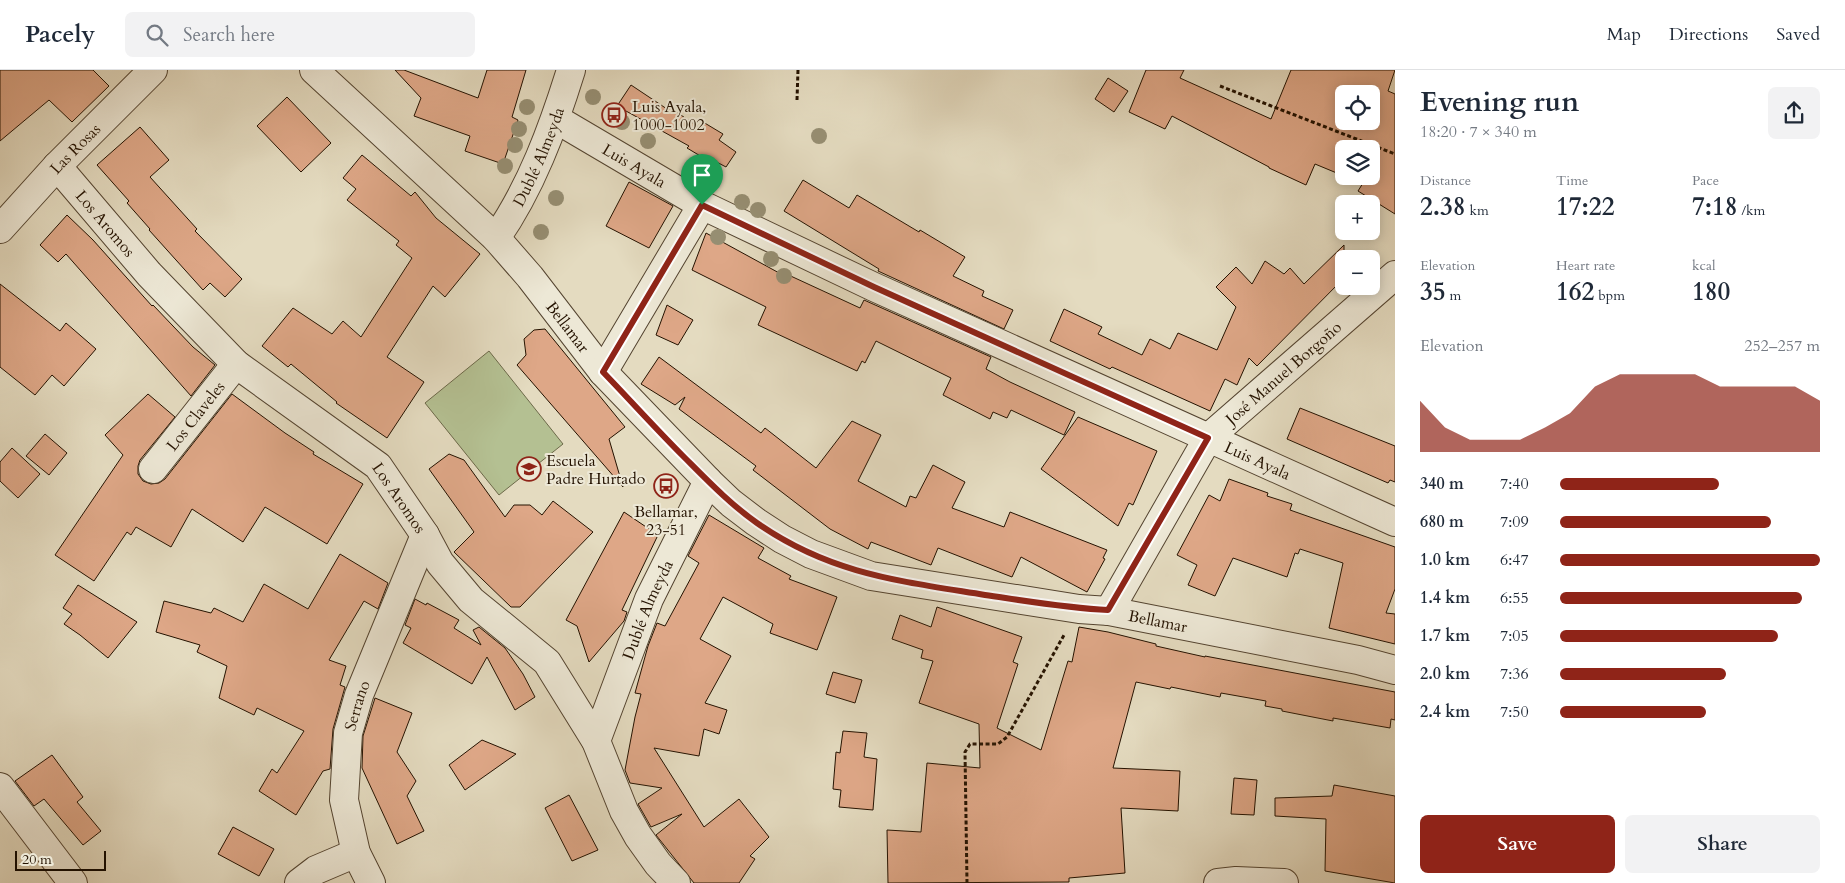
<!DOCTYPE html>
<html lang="en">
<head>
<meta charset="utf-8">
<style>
	:root { --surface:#fff; --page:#f2f2f3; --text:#1f2937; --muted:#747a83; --line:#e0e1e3; --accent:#8f2418 }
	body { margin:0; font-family:Cardo,serif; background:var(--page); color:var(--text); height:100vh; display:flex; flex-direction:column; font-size:19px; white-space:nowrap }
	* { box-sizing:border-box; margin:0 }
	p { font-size:16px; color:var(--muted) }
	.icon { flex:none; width:28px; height:28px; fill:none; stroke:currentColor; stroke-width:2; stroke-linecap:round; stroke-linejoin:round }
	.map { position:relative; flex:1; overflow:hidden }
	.drawer { display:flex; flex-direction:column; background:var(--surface); width:450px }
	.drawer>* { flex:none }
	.fabs { position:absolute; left:1335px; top:15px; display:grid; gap:10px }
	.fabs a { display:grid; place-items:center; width:45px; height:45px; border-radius:8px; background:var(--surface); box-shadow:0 2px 12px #0003; font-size:25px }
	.scale { position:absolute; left:15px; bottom:12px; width:91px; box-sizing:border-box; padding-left:5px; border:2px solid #241200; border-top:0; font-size:14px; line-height:18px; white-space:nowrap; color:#241200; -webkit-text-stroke:4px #ede8d6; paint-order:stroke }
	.pin { position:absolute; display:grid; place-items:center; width:42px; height:42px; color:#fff; margin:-51px -21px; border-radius:50% 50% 50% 0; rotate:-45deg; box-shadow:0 0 5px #0007 }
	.pin .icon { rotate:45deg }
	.round { display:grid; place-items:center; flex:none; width:52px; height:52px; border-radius:8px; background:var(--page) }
	.head { display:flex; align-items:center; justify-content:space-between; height:85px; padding:0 25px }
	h1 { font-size:28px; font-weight:700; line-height:38px }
	.stats { display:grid; grid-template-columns:repeat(3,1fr); gap:8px; height:85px; padding:5px 25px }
	.stats div { display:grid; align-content:center }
	.stats b { font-size:25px; font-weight:700 }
	.stats small { font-size:14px; font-weight:400 }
	.stats p { font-size:14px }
	.chart { height:140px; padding:10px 25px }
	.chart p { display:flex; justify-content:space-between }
	.chart svg { width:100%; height:90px; margin-top:5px; fill:var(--accent); opacity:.7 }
	.cta { display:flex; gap:10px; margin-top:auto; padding:10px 25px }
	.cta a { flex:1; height:58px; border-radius:8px; background:var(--accent); color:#fff; font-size:20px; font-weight:700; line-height:58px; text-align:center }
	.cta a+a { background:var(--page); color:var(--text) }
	ul { padding:0 25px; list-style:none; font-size:16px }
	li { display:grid; grid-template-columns:80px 60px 1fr; align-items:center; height:38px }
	li i { height:12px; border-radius:6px; background:var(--accent) }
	header { display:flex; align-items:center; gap:30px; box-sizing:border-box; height:70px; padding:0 25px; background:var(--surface); border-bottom:1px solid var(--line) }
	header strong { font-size:24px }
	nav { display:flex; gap:28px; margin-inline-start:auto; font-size:18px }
	.search { width:350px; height:45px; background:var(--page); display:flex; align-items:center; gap:12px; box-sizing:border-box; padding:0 18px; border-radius:8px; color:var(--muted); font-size:19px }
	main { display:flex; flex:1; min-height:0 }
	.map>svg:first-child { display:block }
</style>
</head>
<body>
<header>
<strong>Pacely</strong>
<div class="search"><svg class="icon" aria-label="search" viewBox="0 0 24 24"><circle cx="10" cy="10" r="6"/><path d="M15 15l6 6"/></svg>Search here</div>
<nav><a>Map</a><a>Directions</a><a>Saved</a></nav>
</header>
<main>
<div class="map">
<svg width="1395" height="813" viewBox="0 0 1395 813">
	<rect width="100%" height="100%" fill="#e4dbc0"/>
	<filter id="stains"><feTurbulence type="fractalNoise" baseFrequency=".004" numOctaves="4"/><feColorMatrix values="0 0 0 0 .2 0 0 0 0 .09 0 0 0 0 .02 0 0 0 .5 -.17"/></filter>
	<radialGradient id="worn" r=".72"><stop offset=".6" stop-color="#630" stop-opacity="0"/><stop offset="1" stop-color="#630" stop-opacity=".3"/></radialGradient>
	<!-- green -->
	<path fill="#b4c092" stroke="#6c6949" d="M 489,281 L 563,374 L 499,425 L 425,333 Z"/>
	<!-- building -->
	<path fill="#dea787" stroke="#241200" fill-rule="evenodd" d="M 0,0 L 93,0 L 109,16 L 72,52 L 49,30 L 0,71 Z
		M 395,0 L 404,0 L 478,28 L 487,0 L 526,0 L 512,47 L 518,50 L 503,94 L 465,81 L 470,66 L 414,46 L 421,28 Z
		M 1146,0 L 1184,0 L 1180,8 L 1271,49 L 1291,0 L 1395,0 L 1388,21 L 1395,24 L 1395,144 L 1358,121 L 1363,113 L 1346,106 L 1371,106 L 1371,79 L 1344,79 L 1344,106 L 1315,94 L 1306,115 L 1269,98 L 1269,97 L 1172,46 L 1165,59 L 1129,42 ZM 1344,24 L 1371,24 L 1371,51 L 1344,51 Z
		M 1108,8 L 1128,21 L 1114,42 L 1095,29 Z
		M 631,15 L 667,39 L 669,37 L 700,58 L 703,52 L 723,64 L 719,70 L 736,82 L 726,97 L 709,88 L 707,90 L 687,78 L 689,76 L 617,36 Z
		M 287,27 L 331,73 L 301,102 L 257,56 Z
		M 140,57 L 169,90 L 150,107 L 197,159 L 195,161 L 242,209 L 225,227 L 210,213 L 203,220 L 149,160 L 150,159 L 127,133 L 129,131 L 97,95 Z
		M 362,85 L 411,126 L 415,122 L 436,148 L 480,184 L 445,227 L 433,216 L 387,287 L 424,312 L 387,368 L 336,333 L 337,332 L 291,294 L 288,297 L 262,276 L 293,238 L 332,264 L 343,251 L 361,267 L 412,188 L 396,175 L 399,171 L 347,130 L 356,119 L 343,108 Z
		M 803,110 L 849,138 L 857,125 L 919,162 L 920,160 L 965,187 L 953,206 L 984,221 L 982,226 L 1013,240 L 1004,259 L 878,201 L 879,199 L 784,141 Z
		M 629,112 L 673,136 L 649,178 L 606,156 Z
		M 67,145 L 93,170 L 152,236 L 153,235 L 193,277 L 215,295 L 191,326 L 66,184 L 58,192 L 40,175 Z
		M 706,163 L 781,204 L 782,202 L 860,238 L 864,230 L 991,287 L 986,299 L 1010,312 L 1075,342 L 1064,365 L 1011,340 L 1007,348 L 993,342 L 990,349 L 943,325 L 951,308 L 876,271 L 865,293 L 862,291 L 857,301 L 758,255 L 766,237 L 692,200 Z
		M 1344,175 L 1344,208 L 1257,296 L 1249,288 L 1237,315 L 1225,309 L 1210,341 L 1112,297 L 1110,299 L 1050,271 L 1064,239 L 1102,257 L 1098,264 L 1142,285 L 1150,269 L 1170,279 L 1178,263 L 1217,280 L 1236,237 L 1216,217 L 1236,197 L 1252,214 L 1265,191 L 1284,204 L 1290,198 L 1304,214 Z
		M 0,214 L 60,261 L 66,253 L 96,279 L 64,316 L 52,305 L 35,325 L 0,297 Z
		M 667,235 L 693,250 L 678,275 L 656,265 Z
		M 545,259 L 625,357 L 609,369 L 623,417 L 517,295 L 526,285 L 524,269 L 534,260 Z
		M 659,287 L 761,363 L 765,358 L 816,398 L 852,351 L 881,365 L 858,411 L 906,437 L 910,426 L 916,428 L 933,395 L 965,412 L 952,438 L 1004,457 L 1010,442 L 1107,480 L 1103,488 L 1105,489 L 1087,522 L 1021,487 L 1012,507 L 938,478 L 931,495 L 871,472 L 868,479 L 830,459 L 753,400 L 756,396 L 679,339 L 685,327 L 675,335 L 641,314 Z
		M 148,324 L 175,347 L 140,390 L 138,396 L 138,404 L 143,411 L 151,414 L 159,413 L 165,409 L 232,324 L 285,363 L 314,382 L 313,384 L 363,414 L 327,474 L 265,437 L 243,472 L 192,439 L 171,477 L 136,457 L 131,465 L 127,462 L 94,511 L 55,485 L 123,385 L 105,365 Z
		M 1300,338 L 1395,376 L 1395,412 L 1390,410 L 1388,413 L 1287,369 Z
		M 1078,347 L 1157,381 L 1133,435 L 1129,433 L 1118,456 L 1041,399 Z
		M 45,364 L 67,383 L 49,405 L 26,386 Z
		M 12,378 L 40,404 L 18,428 L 0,411 L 0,392 Z
		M 449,384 L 464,390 L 505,447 L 514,435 L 530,435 L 542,445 L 553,431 L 593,462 L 520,537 L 511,537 L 454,482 L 474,462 L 429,399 Z
		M 1229,409 L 1268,423 L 1267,426 L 1292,434 L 1290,440 L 1395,477 L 1395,519 L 1386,543 L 1395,544 L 1395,574 L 1329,558 L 1343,493 L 1300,479 L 1298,484 L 1295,483 L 1287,507 L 1233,488 L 1215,526 L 1188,515 L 1197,495 L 1177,485 L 1209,425 L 1220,431 Z
		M 624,442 L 658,465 L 622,540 L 627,542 L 624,551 L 589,592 L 577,556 L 566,550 Z
		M 709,445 L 764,478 L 758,488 L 791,506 L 789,509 L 837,527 L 817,580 L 770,563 L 773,554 L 723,527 L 700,569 L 731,586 L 705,633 L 727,640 L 719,664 L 704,659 L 699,686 L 654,678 L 704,757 L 739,729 L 769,767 L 750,786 L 755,789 L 739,813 L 694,813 L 656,765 L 682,744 L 651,757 L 638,734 L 662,718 L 630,713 L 625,700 L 635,647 L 641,624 L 635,623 L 648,576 L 657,553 L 665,556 L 699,493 L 688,486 Z
		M 340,484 L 388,513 L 378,539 L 364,531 L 329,590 L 346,596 L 340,615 L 345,617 L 333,659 L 330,699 L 323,701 L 296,745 L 259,721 L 272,699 L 277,703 L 304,661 L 257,638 L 254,645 L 219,628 L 227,596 L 197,582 L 200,575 L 156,562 L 164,531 L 211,543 L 214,538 L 243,552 L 264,514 L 308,539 Z
		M 78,515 L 137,552 L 108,588 L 80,565 L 64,554 L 72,544 L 63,538 Z
		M 415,529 L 426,535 L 427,533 L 459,550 L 454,558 L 481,575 L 473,560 L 479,557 L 505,578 L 523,604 L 535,627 L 515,640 L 487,587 L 472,614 L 403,573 L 411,558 L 405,555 Z
		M 937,537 L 1022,567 L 1013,592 L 1018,594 L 997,658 L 1041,680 L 1068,591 L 1072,592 L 1079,557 L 1108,562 L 1156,574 L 1156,576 L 1205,587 L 1205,586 L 1395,622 L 1395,650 L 1391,649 L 1390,658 L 1333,648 L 1333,651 L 1282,641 L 1282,639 L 1265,636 L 1266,631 L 1221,623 L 1220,627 L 1171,617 L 1170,619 L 1136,612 L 1113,698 L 1180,701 L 1178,741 L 1121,738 L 1125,803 L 1069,808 L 1069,812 L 888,813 L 887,760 L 921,762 L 927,693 L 980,698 L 979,654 L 919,633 L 933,591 L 921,588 L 923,580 L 892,569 L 900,545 L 931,557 Z
		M 833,602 L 862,610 L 855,633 L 826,624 Z
		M 375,628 L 412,643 L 397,682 L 416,711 L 407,726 L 424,761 L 397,774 L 362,698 L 363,666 Z
		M 843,661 L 867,663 L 864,687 L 877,689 L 873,740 L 839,737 L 841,720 L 833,719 L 836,682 L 840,683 Z
		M 482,670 L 516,684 L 465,720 L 449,695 Z
		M 52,685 L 83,727 L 77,732 L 101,761 L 83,775 L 44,729 L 34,736 L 15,711 Z
		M 1234,708 L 1257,710 L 1254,745 L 1231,744 Z
		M 1334,715 L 1395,726 L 1395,813 L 1325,801 L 1326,749 L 1275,746 L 1275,728 L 1332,726 Z
		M 569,725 L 598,780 L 572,791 L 545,738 Z
		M 233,757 L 274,779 L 259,806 L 218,784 Z"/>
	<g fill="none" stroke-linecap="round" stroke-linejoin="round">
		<!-- minor casing -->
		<g stroke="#544430" stroke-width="30">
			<g id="minor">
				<path id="s1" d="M 314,0 L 496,168 L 530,207 L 603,302 L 708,411 L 731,433 L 756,452 L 782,469 L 811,484 L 871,506 L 1079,539 L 1109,541 L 1358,590 L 1395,600"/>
				<path id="s2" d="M 556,49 L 702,135 L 874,217 L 1395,452"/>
				<path id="s3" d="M 57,96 L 149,204 L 236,294 L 378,396 L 425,465 L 440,493 L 471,530 L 547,592 L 596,671 L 624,741 L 638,766 L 658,794 L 676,813"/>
				<path id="s4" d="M 0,159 L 57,96 L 153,0"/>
				<path id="s5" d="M 496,168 C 531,118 553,58 571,0"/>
				<path d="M 603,302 L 702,135"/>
				<path id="s6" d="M 153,399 L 236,294"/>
				<path id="s7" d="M 1109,541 L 1208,368 L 1395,205"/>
				<path id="s8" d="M 596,671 L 649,529 L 708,411"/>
				<path d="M 0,717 L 73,813"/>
				<path d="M 299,813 L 316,800 L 356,783"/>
				<path id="s9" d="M 371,813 L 356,783 L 344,730 L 348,663 L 359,625 L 425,465"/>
				<path d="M 1218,813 L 1236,811 L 1284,813"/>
			</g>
		</g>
		<!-- path -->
		<path stroke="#241200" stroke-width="3" stroke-dasharray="4 2.5" stroke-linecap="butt" d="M 1220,16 L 1395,84
			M 797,30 L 798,0
			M 967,813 L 965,682 L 970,674 L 998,674 L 1007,667 L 1064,565"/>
		<!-- minor -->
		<use href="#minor" stroke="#ede8d6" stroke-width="28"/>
	</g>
	<!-- trees -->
	<g fill="#968e72">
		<circle cx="593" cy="27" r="8"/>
		<circle cx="527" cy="37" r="8"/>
		<circle cx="622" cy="52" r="8"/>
		<circle cx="519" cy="59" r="8"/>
		<circle cx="819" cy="66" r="8"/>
		<circle cx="648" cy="71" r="8"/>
		<circle cx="515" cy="75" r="8"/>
		<circle cx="505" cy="96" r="8"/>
		<circle cx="697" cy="102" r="8"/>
		<circle cx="556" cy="128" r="8"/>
		<circle cx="742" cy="132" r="8"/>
		<circle cx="758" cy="140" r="8"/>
		<circle cx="541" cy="162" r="8"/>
		<circle cx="718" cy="167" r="8"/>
		<circle cx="771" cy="189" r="8"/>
		<circle cx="784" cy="206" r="8"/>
	</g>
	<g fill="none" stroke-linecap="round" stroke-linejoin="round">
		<!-- route casing -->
		<g stroke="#fff" stroke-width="10">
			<path id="route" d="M 702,135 L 874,217 L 1208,368 L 1108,540 C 1067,538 1026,531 985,525 C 899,511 830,504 757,453 C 730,434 707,410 684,387 C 656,359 630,330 603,302 Z"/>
		</g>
		<!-- route -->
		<use href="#route" stroke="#8f2418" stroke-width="6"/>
	</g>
	<!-- icons -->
	<defs>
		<g id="bus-ring" transform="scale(1.25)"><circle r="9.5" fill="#ede8d6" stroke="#8f2418" stroke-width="1.5"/><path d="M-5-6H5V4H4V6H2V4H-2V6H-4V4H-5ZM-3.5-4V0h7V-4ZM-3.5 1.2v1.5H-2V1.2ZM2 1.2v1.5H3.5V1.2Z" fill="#8f2418"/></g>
		<g id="school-ring" transform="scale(1.25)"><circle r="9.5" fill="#ede8d6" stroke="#8f2418" stroke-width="1.5"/><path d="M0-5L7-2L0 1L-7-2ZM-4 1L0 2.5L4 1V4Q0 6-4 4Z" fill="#8f2418"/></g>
	</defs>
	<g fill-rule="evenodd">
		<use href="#bus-ring" x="614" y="45"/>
		<use href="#school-ring" x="529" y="399"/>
		<use href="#bus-ring" x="666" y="416"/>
	</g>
	<g text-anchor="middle" stroke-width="4" stroke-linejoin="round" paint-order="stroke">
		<!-- poi labels -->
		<g font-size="16" fill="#241200" stroke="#ede8d6" text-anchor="start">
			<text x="632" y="42">Luis Ayala,<tspan x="632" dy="18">1000-1002</tspan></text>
			<text x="546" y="396">Escuela<tspan x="546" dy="18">Padre Hurtado</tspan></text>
			<text x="666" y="447" text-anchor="middle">Bellamar,<tspan x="666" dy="18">23-51</tspan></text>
		</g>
		<!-- street labels -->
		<g font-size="16" fill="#241200" stroke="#ede8d6">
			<text dy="6" stroke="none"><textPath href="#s4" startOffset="110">Las Rosas</textPath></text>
			<text dy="6" stroke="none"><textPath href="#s5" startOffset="92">Dublé Almeyda</textPath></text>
			<text dy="6" stroke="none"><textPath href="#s2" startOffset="91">Luis Ayala</textPath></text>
			<text dy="6" stroke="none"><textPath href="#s3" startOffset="75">Los Aromos</textPath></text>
			<text dy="6" stroke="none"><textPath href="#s1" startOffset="362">Bellamar</textPath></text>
			<text dy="6" stroke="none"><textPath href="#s7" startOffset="299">José Manuel Borgoño</textPath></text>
			<text dy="6" stroke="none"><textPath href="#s6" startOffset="68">Los Claveles</textPath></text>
			<text dy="6" stroke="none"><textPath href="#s2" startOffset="781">Luis Ayala</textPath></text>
			<text dy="6" stroke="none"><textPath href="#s3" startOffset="480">Los Aromos</textPath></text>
			<text dy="6" stroke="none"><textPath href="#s8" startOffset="141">Dublé Almeyda</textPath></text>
			<text dy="6" stroke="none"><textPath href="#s1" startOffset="1052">Bellamar</textPath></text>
			<text dy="6" stroke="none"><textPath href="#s9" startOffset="184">Serrano</textPath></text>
		</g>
	</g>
	<rect width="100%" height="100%" filter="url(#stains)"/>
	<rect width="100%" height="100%" fill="url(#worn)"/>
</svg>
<div class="fabs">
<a><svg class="icon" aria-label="locate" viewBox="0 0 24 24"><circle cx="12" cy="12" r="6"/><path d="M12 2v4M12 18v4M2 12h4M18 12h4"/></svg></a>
<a><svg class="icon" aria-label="layers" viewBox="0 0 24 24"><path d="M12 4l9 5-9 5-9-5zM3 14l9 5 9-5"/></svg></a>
<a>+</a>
<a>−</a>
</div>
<div class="scale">20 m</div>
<div class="pin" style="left:702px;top:135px;background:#1e9e55"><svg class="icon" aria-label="arrive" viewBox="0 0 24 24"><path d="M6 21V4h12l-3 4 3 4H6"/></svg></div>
</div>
<section class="drawer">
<div class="head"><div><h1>Evening run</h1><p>18:20 · 7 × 340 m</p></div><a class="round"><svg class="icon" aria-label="share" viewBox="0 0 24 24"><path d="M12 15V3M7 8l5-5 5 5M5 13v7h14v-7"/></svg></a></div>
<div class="stats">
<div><p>Distance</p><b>2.38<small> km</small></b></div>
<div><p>Time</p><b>17:22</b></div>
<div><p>Pace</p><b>7:18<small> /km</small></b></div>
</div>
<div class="stats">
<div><p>Elevation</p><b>35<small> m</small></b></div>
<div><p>Heart rate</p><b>162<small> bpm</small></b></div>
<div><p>kcal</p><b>180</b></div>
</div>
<div class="chart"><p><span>Elevation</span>252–257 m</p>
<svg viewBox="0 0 160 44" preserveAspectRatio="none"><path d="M0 44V19L10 32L20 38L30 38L40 38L50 32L60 25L70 12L80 6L90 6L100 6L110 6L120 12L130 12L140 12L150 12L160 19V44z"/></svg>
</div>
<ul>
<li><b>340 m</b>7:40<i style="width:61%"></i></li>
<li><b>680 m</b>7:09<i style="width:81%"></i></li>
<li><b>1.0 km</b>6:47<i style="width:100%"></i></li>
<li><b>1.4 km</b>6:55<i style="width:93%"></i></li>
<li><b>1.7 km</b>7:05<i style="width:84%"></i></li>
<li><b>2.0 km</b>7:36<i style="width:64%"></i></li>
<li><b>2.4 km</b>7:50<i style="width:56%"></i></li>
</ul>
<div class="cta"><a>Save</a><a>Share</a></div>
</section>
</main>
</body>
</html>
